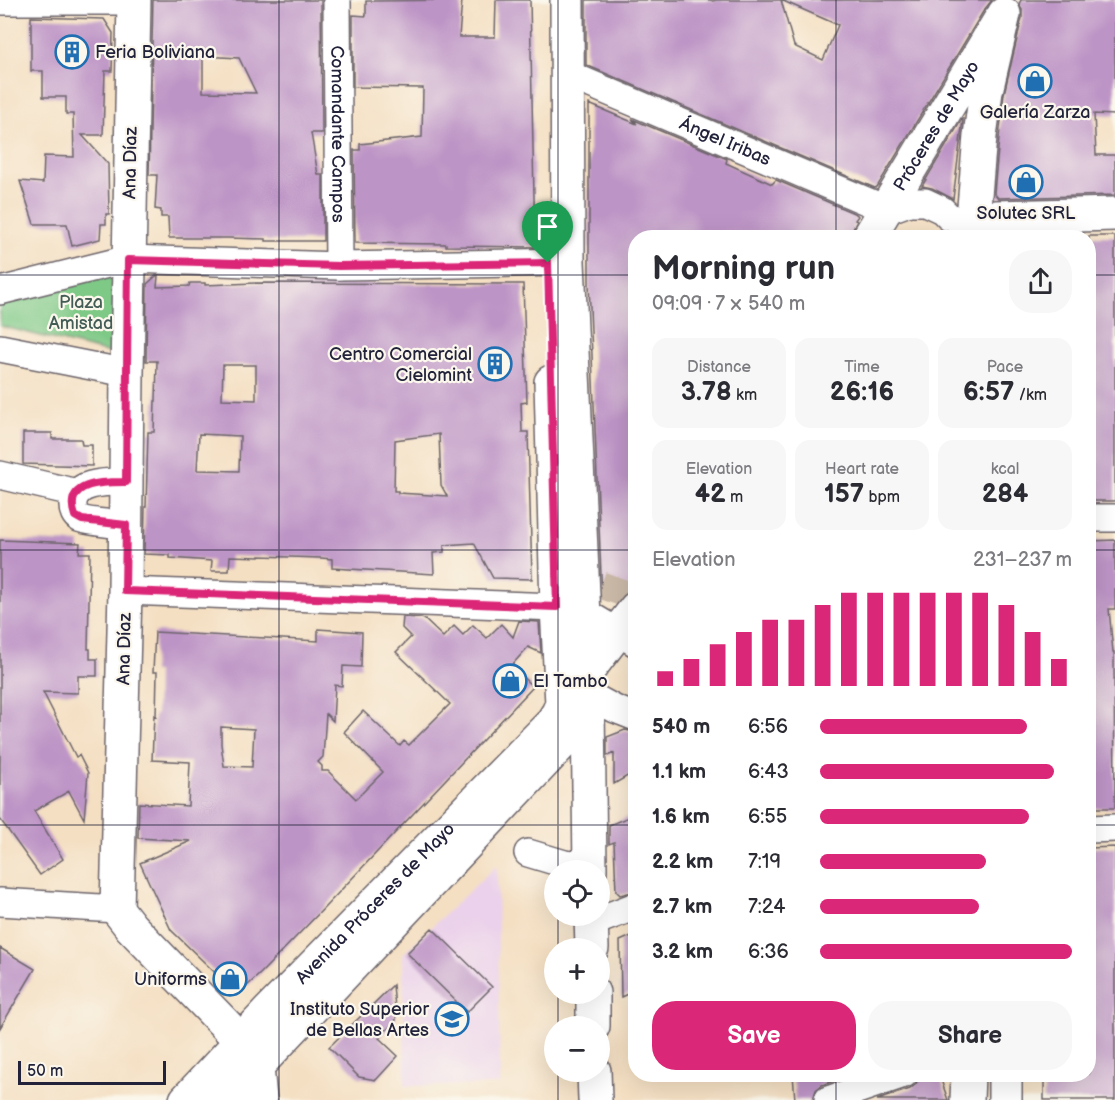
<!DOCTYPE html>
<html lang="en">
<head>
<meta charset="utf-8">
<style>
	:root { --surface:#fff; --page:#f7f7f7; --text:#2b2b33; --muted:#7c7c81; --accent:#db2777 }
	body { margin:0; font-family:"Balsamiq Sans",sans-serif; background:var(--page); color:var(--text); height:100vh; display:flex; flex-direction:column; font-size:22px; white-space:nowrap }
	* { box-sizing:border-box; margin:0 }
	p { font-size:20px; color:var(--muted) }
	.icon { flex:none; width:33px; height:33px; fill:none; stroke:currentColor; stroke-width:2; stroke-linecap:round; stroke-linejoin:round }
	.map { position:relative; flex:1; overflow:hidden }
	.panel { position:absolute; left:628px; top:230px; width:468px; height:852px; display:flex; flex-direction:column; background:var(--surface); border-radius:24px; box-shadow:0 6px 24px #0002 }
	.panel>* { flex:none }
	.fabs { position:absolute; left:544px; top:860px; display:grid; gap:12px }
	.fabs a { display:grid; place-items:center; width:66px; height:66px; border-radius:50%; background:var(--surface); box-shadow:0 6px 24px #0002; font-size:30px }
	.scale { position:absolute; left:18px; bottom:15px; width:148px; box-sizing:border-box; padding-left:6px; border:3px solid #22223b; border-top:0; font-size:16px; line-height:21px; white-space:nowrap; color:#22223b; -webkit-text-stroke:4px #fbf7ec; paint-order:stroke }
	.pin { position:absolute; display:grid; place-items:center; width:51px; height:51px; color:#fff; margin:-62px -26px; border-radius:50% 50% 50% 0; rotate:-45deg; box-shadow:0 0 6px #0007 }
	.pin .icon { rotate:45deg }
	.round { display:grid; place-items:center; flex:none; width:63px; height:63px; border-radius:24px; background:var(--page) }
	.summary { display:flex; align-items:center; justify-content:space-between; height:102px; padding:0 24px }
	h1 { font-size:33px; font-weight:700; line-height:45px }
	.stats { display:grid; grid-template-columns:repeat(3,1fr); gap:9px; height:102px; padding:6px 24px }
	.stats div { display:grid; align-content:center; border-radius:15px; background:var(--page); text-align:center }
	.stats b { font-size:26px; font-weight:700 }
	.stats small { font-size:16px; font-weight:400 }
	.stats p { font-size:16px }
	.chart { height:168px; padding:12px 24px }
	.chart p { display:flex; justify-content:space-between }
	.chart svg { width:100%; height:108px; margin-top:6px; stroke:var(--accent); stroke-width:6 }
	.primary-button { display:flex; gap:12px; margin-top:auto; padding:12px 24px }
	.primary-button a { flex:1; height:69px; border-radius:24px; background:var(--accent); color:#fff; font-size:24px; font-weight:700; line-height:69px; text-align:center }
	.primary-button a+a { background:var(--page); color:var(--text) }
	ul { padding:0 24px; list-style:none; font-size:20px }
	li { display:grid; grid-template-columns:96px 72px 1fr; align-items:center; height:45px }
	li i { height:15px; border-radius:8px; background:var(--accent) }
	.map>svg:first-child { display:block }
</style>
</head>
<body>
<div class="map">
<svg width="1115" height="1100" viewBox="0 0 1115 1100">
	<rect width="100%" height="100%" fill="#fbf7ec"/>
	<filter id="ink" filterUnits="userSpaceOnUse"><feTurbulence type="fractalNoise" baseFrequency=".0167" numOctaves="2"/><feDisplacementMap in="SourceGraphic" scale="12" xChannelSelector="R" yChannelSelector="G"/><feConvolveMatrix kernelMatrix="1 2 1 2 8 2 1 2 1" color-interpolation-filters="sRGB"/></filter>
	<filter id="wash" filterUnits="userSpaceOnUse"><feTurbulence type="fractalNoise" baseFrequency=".008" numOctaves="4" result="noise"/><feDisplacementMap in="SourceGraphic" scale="24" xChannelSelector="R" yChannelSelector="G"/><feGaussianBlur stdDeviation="1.35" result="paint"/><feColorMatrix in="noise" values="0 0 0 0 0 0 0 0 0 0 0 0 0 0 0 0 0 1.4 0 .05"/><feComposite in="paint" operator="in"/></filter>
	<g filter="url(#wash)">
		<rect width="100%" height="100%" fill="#f4dfc2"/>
		<!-- built -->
		<path fill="#ebd1eb" d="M 497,865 L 500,1085 L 405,1086 L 403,954 Z"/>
		<!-- green -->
		<path fill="#7fc987" stroke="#507661" stroke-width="1.5" d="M 111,269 L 115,271 L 114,351 L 110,353 L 0,326 L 0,305 Z"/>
		<g id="blocks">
			<!-- building -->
			<path fill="#bd94c6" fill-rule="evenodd" d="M 153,0 L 321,0 L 322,133 L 311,133 L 318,175 L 323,175 L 323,241 L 266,241 L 266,239 L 228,238 L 169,238 L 168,217 L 161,217 L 161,210 L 155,209 L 157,175 L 149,175 ZM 203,56 L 239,58 L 256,93 L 203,92 Z
				M 462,0 L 459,37 L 495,37 L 496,0 L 530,0 L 535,247 L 446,246 L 446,244 L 355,243 L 354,150 L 360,150 L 360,144 L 422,137 L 423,88 L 353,87 L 353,15 L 366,16 L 366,1 Z
				M 586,0 L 710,0 L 713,1 L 716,0 L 781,0 L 794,46 L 823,60 L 838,25 L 781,0 L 992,0 L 984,10 L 877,187 L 875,188 L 586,65 Z
				M 1021,0 L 1115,0 L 1115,115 L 1094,114 L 1096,155 L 1115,155 L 1115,195 L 998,198 L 994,193 L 999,138 L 1004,94 L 1022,18 L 1022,9 L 1019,4 Z
				M 31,17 L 104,19 L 113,33 L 112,71 L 105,71 L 103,135 L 82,135 L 108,164 L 109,214 L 106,214 L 106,224 L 101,224 L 100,239 L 72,246 L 67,224 L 34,224 L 20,181 L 43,183 L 44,156 L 74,157 L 73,114 L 66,114 L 66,97 L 43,97 L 43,71 L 31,71 Z
				M 589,104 L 637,124 L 632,119 L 727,159 L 726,163 L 772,184 L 776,180 L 856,214 L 858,216 L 855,220 L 857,221 L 853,228 L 850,237 L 636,237 L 636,361 L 634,361 L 634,389 L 636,389 L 636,578 L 627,592 L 616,603 L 602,598 L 589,283 Z
				M 962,119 L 963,119 L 953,199 L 932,188 L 922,186 Z
				M 1045,234 L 1084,234 L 1084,237 L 1045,237 Z
				M 1089,236 L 1115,236 L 1115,501 L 1089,501 Z
				M 156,276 L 158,276 L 157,287 L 189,286 L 190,283 L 205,283 L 205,285 L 256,283 L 523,284 L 527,402 L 521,403 L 522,432 L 528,432 L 532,579 L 493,578 L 474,543 L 444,545 L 444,552 L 433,553 L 434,574 L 332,568 L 332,559 L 321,558 L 260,556 L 260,557 L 230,556 L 229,571 L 211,571 L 212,561 L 170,558 L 170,555 L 144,554 L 145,507 L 146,507 L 148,432 L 154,432 L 155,401 L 156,401 L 157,361 L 146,361 L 147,284 ZM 223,365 L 256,365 L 256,400 L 222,399 ZM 199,434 L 240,436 L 239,471 L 197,470 ZM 439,434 L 441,485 L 447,496 L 398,493 L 398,491 L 394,491 L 395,440 Z
				M 23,433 L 52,433 L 52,439 L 81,439 L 82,445 L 92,445 L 92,466 L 23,464 Z
				M 0,540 L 80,543 L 79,553 L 90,553 L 88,649 L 90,649 L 90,659 L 97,659 L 97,676 L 78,676 L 78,693 L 43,692 L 76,757 L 79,755 L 88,773 L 84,819 L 69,791 L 34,811 L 63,859 L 40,875 L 0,819 Z
				M 1115,540 L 1115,609 L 1109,609 L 1113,652 L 1114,652 L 1115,808 L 1089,808 L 1089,541 Z
				M 403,617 L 421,618 L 424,619 L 443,637 L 454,626 L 463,635 L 473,625 L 487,638 L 501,624 L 513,637 L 519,621 L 539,622 L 541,653 L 528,647 L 511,666 L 533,687 L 325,907 L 261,973 L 247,986 L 243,982 L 234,991 L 171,930 L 140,863 L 191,841 L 138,838 L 139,803 L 188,806 L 190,762 L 152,760 L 154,715 L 156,716 L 157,672 L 153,672 L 155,632 L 318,641 L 318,629 L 362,632 L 361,667 L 343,666 L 342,686 L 335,685 L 333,721 L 326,714 L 323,757 L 318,762 L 322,766 L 322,771 L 328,771 L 356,799 L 383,772 L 344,732 L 363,711 L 400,746 L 404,741 L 409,745 L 450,704 L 396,652 L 411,637 L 402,628 ZM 221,727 L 254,729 L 252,767 L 224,766 L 221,744 Z
				M 625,730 L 636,732 L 636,771 L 614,784 L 614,753 L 607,756 L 607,737 Z
				M 636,814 L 636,891 L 620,895 L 616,891 L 614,842 L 609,844 L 609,825 Z
				M 1115,847 L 1115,1100 L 1044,1100 L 1044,1074 L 1089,1074 L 1089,848 Z
				M 432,928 L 492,987 L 467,1012 L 407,953 Z
				M 636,934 L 636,990 L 621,997 L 620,941 Z
				M 0,948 L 35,969 L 0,1028 Z
				M 393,985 L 396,1020 L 379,1038 L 398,1056 L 376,1080 L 359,1077 L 329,1047 Z
				M 793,1074 L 855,1074 L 822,1085 L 816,1090 L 813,1100 L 795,1100 Z
				M 926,1074 L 939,1074 L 948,1100 L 877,1100 L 910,1089 L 916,1084 L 919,1077 Z"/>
		</g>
	</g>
	<g filter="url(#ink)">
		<use href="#blocks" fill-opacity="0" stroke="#6c646a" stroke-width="1.5"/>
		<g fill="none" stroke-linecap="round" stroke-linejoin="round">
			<!-- minor-tunnel -->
			<path stroke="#cab9a7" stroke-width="27" stroke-dasharray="27 14" stroke-linecap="butt" d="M 601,585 L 626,594"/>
			<!-- minor casing -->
			<g stroke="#6c646a" stroke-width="30">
				<g id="minor">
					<path id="s1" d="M 337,0 L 339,266"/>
					<path d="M 0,1 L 134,1"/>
					<path id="s2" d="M 567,74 L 885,209 L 890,209 L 909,202 L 925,202 L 942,210 L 949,217 L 957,219 L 973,219"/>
					<path d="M 0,291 L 128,259 L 339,266 L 568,262"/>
					<path d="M 0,348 L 127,373"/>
					<path d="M 0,475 L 77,493"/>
					<path d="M 1089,518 L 1115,518"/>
					<path d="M 125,525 C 116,524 86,522 79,518 C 75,516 73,511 73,506 C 71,481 108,482 126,482"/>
					<path d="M 125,591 L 557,607 L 584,612 L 636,643"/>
					<path d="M 591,696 L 615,709 L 633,716 L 636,716"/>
					<path d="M 1089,829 L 1115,828"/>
					<path d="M 528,853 L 568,865 L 590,863"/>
					<path d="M 0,902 L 117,909"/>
					<path d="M 591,923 L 636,906"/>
					<path d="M 828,1100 L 904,1074"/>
				</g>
			</g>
			<!-- major casing -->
			<g stroke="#6c646a" stroke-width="36">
				<g id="major">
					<path d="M 134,0 L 127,373 L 125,591 L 117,909 L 131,927 L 250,1050 L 257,1067 L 260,1100"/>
					<path d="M 567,0 L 568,262 L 588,706 L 590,870"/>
					<path d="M 995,217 L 1115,214"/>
					<path id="s3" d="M 869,237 L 1000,20"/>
					<path d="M 551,382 L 557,607 L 562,704"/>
					<path d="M 580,681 L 636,608"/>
					<path d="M 591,915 L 592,948"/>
					<path d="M 593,993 L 593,1026"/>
					<path d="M 594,1071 L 595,1100"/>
				</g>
			</g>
			<!-- highway casing -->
			<g stroke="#6c646a" stroke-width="36">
				<g id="highway">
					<path d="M 973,237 L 973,219 L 980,136 L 986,91 L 1004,14"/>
					<path id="s4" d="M 186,1100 L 270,1010 L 551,724 L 558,713 L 562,704"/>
					<path d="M 225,1100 L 564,741 L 588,706"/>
					<path d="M 967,1100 L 968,1074"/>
					<path d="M 1005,1100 L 1005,1074"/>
				</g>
			</g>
			<!-- minor -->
			<use href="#minor" stroke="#fff" stroke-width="27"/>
			<!-- major -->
			<use href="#major" stroke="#fff" stroke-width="33"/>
			<!-- highway -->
			<use href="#highway" stroke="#fff" stroke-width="33"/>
		</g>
	</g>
	<g fill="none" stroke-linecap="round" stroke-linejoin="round" filter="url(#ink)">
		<!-- route casing -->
		<g stroke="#fff" stroke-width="12">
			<path id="route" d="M 128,260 L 339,266 L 548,263 L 557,607 L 125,591 L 126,525 L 82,520 L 75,516 C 63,481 103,482 126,482 Z"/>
		</g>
		<!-- route -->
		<use href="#route" stroke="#db2777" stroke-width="8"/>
	</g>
	<!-- grid -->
	<path fill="none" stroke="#22223b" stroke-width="1.5" stroke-opacity="0.55" d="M 279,0 L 279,1100M 558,0 L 558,870M 836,0 L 836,237M 0,275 L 636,275M 1089,275 L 1115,275M 0,550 L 636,550M 1089,550 L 1115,550M 0,825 L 636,825M 1089,825 L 1115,825M 558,915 L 558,948M 558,993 L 558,1026M 558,1071 L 558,1100M 836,1074 L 836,1100"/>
	<!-- icons -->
	<defs>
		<g id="building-ring" transform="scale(1.725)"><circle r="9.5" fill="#fbf7ec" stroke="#1f6fb2" stroke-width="1.5"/><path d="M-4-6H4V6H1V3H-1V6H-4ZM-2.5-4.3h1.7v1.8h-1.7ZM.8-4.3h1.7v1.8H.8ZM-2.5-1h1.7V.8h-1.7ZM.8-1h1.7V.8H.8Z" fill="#1f6fb2"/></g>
		<g id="shop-ring" transform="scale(1.725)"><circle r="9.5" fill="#fbf7ec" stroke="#1f6fb2" stroke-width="1.5"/><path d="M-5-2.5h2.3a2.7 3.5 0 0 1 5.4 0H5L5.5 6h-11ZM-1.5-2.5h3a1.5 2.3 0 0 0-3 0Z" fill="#1f6fb2"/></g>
		<g id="university-ring" transform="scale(1.725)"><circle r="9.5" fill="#fbf7ec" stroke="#1f6fb2" stroke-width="1.5"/><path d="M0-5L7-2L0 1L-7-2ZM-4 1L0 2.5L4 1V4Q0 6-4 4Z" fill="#1f6fb2"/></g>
	</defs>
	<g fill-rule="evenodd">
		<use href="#building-ring" x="72" y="52"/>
		<use href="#shop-ring" x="1035" y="81"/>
		<use href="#shop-ring" x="1026" y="182"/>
		<use href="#building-ring" x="495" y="364"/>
		<use href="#shop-ring" x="510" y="681"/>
		<use href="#shop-ring" x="230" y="979"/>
		<use href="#university-ring" x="452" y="1019"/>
	</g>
	<g text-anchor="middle" stroke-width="4.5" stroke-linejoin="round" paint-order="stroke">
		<!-- poi labels -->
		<g font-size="18" fill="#22223b" stroke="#fbf7ec" text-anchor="end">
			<text x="95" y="58" text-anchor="start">Feria Boliviana</text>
			<text x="1035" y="118" text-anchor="middle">Galería Zarza</text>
			<text x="1026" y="219" text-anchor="middle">Solutec SRL</text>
			<text x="472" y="360">Centro Comercial<tspan x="472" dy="21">Cielomint</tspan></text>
			<text x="533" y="687" text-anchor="start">El Tambo</text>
			<text x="207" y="985">Uniforms</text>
			<text x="429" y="1015">Instituto Superior<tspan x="429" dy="21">de Bellas Artes</tspan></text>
		</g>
		<!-- street labels -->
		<g font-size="18" fill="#22223b" stroke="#fbf7ec">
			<text dy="6" stroke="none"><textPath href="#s3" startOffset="130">Próceres de Mayo</textPath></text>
			<text dy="6" stroke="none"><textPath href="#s1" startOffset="134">Comandante Campos</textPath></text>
			<text dy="6" stroke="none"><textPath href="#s2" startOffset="172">Ángel Iribas</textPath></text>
			<text transform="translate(130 163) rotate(-89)" y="6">Ana Díaz</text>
			<text transform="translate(124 649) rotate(-89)" y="6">Ana Díaz</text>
			<text dy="6" stroke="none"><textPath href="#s4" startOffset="273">Avenida Próceres de Mayo</textPath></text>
		</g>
		<!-- park labels -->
		<g font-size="18" fill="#435c56" stroke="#fbf7ec">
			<text x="81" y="308">Plaza<tspan x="81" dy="21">Amistad</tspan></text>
		</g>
	</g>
</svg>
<div class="fabs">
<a><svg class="icon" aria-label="locate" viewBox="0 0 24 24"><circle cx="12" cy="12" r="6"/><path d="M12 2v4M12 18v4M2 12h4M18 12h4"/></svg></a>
<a>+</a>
<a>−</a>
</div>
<div class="scale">50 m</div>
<div class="pin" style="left:548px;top:263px;background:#1e9e55"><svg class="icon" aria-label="arrive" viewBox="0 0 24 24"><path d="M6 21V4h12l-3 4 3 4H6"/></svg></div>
<section class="panel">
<div class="summary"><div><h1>Morning run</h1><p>09:09 · 7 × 540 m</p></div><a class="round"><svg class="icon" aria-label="share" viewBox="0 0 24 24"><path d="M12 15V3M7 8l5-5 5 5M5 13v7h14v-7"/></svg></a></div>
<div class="stats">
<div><p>Distance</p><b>3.78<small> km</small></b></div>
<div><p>Time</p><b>26:16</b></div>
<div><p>Pace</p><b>6:57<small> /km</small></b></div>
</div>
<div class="stats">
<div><p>Elevation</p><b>42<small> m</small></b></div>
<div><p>Heart rate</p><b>157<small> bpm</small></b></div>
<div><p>kcal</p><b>284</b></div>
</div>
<div class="chart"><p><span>Elevation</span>231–237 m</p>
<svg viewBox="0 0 160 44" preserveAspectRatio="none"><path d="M5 44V38M15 44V33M25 44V27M35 44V22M45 44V17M55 44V17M65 44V11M75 44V6M85 44V6M95 44V6M105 44V6M115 44V6M125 44V6M135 44V11M145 44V22M155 44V33"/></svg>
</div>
<ul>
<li><b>540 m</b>6:56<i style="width:82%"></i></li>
<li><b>1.1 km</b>6:43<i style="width:93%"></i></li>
<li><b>1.6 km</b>6:55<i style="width:83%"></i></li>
<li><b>2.2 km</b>7:19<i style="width:66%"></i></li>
<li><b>2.7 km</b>7:24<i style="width:63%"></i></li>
<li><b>3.2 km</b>6:36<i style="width:100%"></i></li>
</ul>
<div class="primary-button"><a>Save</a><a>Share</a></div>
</section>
</div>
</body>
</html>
